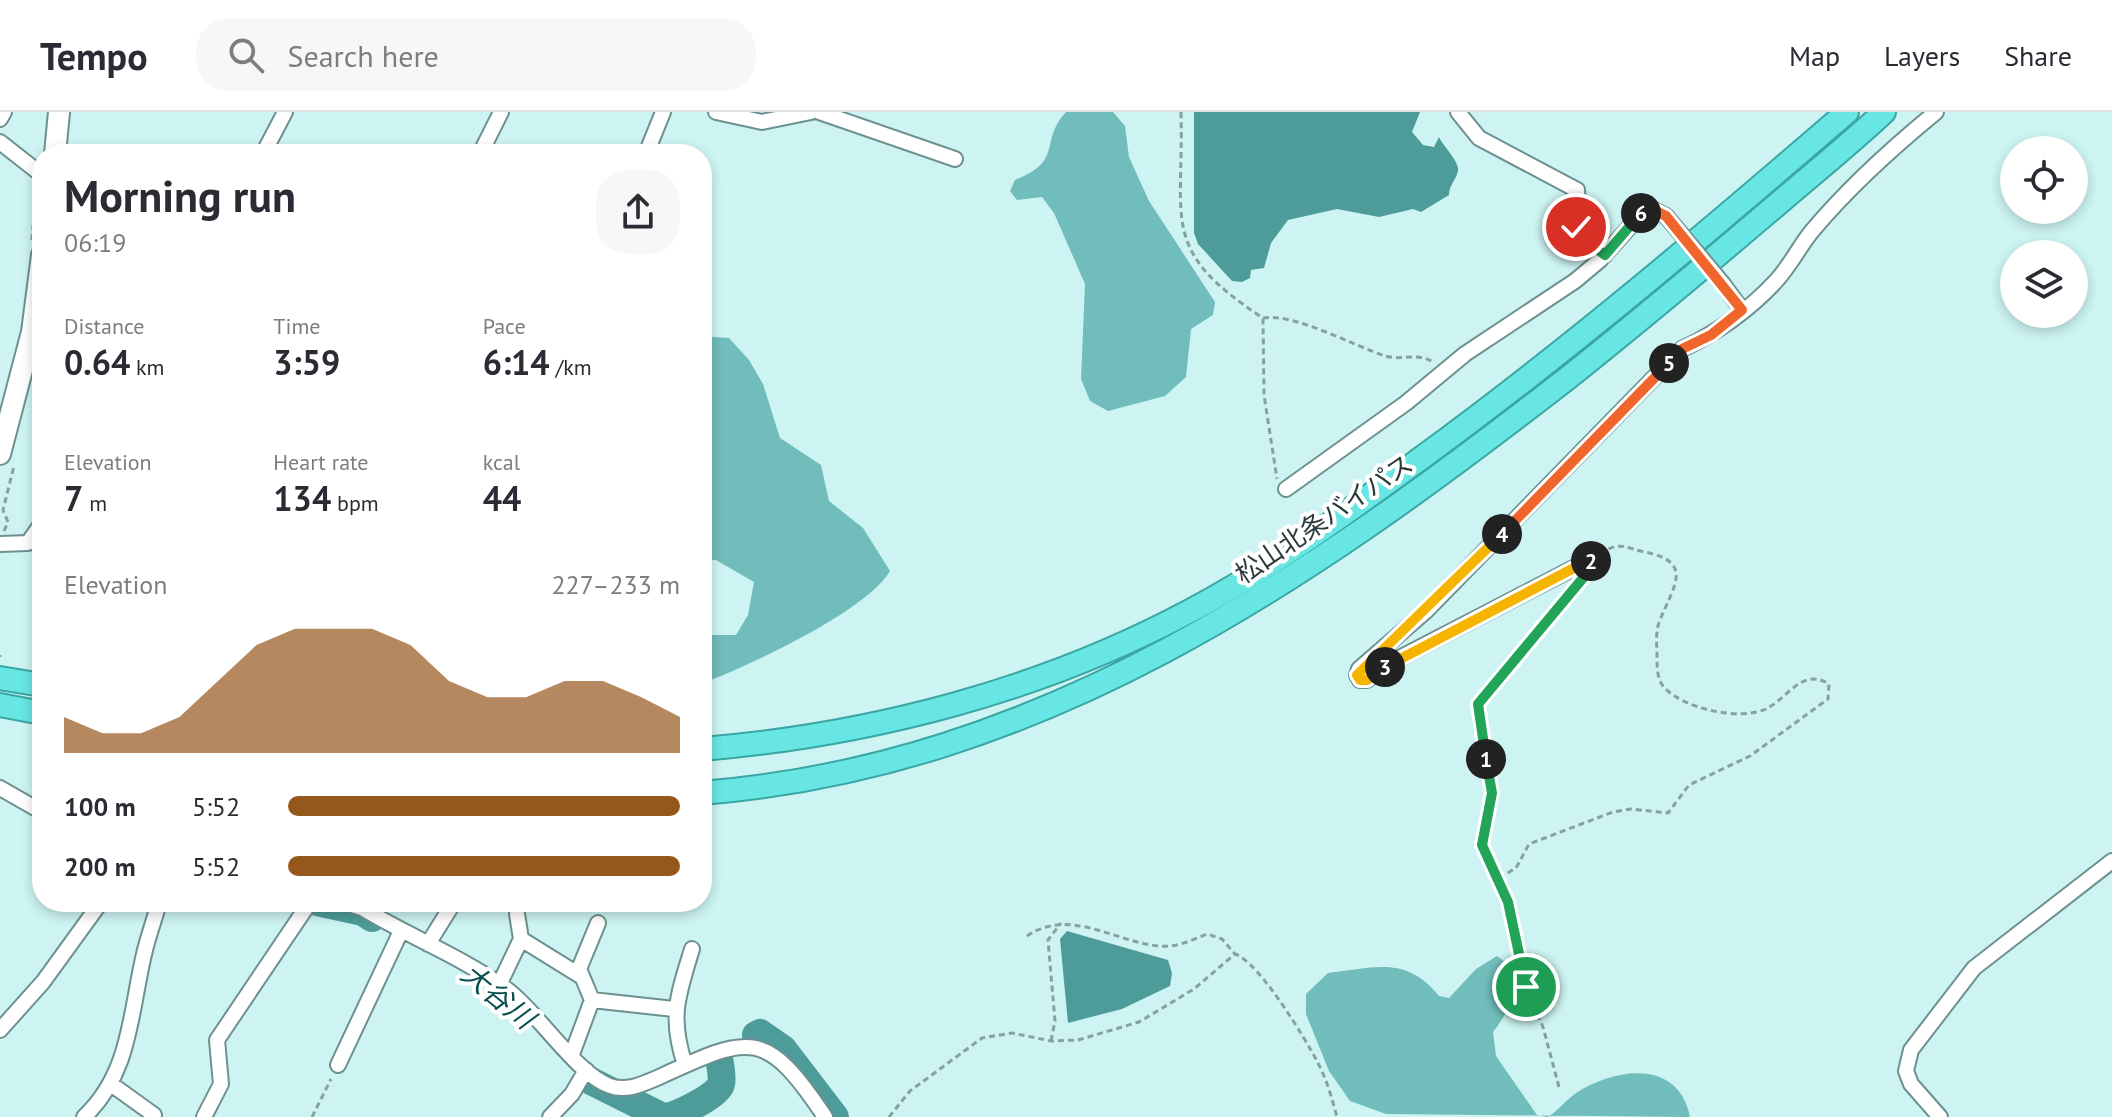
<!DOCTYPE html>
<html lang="en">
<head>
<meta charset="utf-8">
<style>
	:root { --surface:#fff; --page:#f7f7f7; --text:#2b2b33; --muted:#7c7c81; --line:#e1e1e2; --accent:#96571d }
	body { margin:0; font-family:"PT Sans","Noto Sans JP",sans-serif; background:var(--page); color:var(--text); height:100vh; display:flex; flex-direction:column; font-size:30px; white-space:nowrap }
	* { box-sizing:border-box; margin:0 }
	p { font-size:26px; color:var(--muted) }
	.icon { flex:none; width:44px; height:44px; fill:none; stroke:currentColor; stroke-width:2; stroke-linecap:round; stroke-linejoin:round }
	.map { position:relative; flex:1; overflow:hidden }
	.details { position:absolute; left:32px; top:32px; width:680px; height:768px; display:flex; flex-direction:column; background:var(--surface); border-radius:32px; box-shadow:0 4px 12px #0003 }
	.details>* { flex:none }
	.controls { position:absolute; left:2000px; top:24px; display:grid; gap:16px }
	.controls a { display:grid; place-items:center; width:88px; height:88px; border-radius:50%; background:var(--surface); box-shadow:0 4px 12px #0003; font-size:40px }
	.pin { position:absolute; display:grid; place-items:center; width:68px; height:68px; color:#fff; margin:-34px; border:4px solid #fff; border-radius:50%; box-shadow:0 2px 8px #0007 }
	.km { position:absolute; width:40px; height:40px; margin:-20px; border-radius:50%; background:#222; color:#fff; font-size:22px; line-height:40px; text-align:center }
	.round { display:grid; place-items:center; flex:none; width:84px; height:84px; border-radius:32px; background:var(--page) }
	.head { display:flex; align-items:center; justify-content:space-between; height:136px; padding:0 32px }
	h1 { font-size:44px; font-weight:600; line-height:60px }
	.metrics { display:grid; grid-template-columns:repeat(3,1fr); gap:12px; height:136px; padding:8px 32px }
	.metrics div { display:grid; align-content:center }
	.metrics b { font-size:34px; font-weight:600 }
	.metrics small { font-size:22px; font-weight:400 }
	.metrics p { font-size:22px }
	.chart { height:224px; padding:16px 32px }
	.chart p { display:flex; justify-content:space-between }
	.chart svg { width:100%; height:144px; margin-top:8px; fill:var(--accent); opacity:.7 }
	ul { padding:0 32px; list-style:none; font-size:26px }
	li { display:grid; grid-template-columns:128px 96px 1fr; align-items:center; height:60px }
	li i { height:20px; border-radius:10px; background:var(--accent) }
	header { display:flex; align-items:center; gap:48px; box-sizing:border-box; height:112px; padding:0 40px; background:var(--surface); border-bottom:2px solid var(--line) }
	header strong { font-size:38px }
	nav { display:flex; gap:44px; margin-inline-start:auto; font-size:28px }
	.search { width:560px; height:72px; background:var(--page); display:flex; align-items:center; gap:20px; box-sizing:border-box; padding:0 28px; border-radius:32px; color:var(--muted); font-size:30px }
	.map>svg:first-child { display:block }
</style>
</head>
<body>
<header>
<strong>Tempo</strong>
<div class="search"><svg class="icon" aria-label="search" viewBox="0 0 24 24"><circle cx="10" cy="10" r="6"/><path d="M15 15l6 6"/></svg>Search here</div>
<nav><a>Map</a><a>Layers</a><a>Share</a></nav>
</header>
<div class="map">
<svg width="2112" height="1005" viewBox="0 0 2112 1005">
	<rect width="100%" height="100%" fill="#cdf4f2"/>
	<!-- forest -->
	<path fill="#70bdbb" d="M 1066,0 L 1113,0 L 1125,14 L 1129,45 L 1149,89 L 1215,190 L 1213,203 L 1191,217 L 1186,265 L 1165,284 L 1108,299 L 1090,289 L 1081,267 L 1085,172 L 1054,101 L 1042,85 L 1017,88 L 1010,79 L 1015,68 C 1065,48 1038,31 1066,0 Z
		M 712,225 L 729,226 L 749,248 L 763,272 L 780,326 L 821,353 L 829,389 L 863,416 L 890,459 C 867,499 748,554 704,571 L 702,539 L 710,523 L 736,523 L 748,503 L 754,470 L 716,448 L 702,448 L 702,234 Z
		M 1497,844 C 1530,865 1511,896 1493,920 L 1496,944 L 1537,1003 L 1548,1005 C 1559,998 1566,988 1576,981 C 1616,955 1679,947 1690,1005 L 1386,1002 L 1350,989 L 1329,959 L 1306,902 L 1306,882 L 1328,861 C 1375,856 1406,843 1439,884 L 1449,886 L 1476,857 Z"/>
	<!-- water -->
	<path fill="#4e9c9a" d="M 1194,0 L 1420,0 L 1412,20 L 1423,33 L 1434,35 L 1439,25 C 1443,34 1460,50 1458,59 C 1456,68 1449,73 1449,83 L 1421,100 L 1413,97 L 1379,105 L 1337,97 L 1288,108 L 1271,131 L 1264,156 L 1251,158 L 1250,166 L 1242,170 L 1232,169 L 1198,132 L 1194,121 Z
		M 1067,819 L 1168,848 L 1172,861 L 1170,874 L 1122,897 L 1068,911 L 1060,827 Z"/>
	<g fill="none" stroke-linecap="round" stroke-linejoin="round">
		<!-- river -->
		<path stroke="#4e9c9a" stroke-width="28" d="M 317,790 L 363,800 L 372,806
			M 756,923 L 760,921 L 783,937 L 835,1005
			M 589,968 L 663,1005
			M 666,1005 C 677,1003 718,984 721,972 C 723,965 720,953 719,946"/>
		<!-- minor casing -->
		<g stroke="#6d9190" stroke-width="18">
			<path id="minor" d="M 716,0 L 762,10 L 811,0
				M 819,0 L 955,47
				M 1458,0 L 1479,26 L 1577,78 C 1580,115 1570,120 1605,143
				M 0,7 L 4,0
				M 0,30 L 42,63
				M 263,42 L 285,0
				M 480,42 L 501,0
				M 646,42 L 663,0
				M 1723,172 L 1742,198
				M 1286,377 L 1406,291 L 1465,242 L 1575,169 L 1600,148 L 1642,101 L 1654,98 L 1666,104
				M 0,432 L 28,431 L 42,411
				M 1593,446 L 1390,551 L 1367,568 L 1360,568 L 1357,563 L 1359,557 L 1426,499 L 1682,237 C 1716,221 1750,197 1776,169 C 1790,154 1799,135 1812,119 C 1849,75 1892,36 1936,0
				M 0,676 L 42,700
				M 342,790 L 362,796 C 408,824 460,844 505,876 C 537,899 576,962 610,974 C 627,980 642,972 657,966 C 750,923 765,915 825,1005
				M 521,827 L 579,863
				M 428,832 L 454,790
				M 499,873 L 521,827 L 517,802
				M 592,888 L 674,897
				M 0,918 L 43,870 L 101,790
				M 572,942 L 592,888 L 579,857 L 598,811
				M 338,953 L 401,819
				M 685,953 C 669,905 678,883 692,837
				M 111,972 L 154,1003
				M 84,1005 C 132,960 130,898 145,838 C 149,822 155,806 159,790
				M 204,1005 L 221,972 L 217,928 L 310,790
				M 550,1005 L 572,982 L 586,958
				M 1940,1005 L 1911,972 L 1906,959 L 1911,938 L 1974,856 L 2112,749"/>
		</g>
		<!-- secondary casing -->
		<g stroke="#6d9190" stroke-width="24">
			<path id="secondary" d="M 55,42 L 59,0
				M 0,342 L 32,220 L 42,143"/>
		</g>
		<!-- trunk casing -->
		<g stroke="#3aa6a4" stroke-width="26">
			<path id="trunk" d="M 0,566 L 42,573
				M 0,593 L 42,601
				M 702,637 C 871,623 1040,579 1190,499 C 1271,456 1346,401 1420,347 C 1568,239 1708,120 1847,0
				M 702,681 C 1041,654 1308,468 1569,265 C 1638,210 1706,153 1773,96 C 1810,64 1849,33 1884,0"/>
		</g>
		<!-- path -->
		<path stroke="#85a2a1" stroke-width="3" stroke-dasharray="6 4" stroke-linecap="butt" d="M 1181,0 C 1184,111 1159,138 1263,206 L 1264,283 L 1277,367
			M 32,128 L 36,76
			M 1263,206 C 1295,201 1352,233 1385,244 C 1402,249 1417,240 1433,250
			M 4,419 L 8,410 L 3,398 L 14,354
			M 0,543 L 0,545
			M 1499,766 L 1516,756 L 1529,732 L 1613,700 L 1631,697 L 1668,701 L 1689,673 L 1750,644 L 1828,587 L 1829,572 C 1802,555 1788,586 1766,597 C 1740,609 1682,597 1663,574 C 1657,566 1657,555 1657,545 C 1657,533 1655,519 1660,508 C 1673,475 1695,450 1645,440 C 1628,437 1621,429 1605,439
			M 1027,824 C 1069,795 1115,830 1159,834 C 1176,836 1192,828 1207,822 L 1222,827 L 1235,842
			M 1051,929 L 1055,909 L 1048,828 L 1061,811
			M 1559,975 L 1543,915 L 1526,875 L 1508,790 L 1482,733 L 1492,681 L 1478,592 L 1578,472
			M 312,1005 L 331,967
			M 889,1005 L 910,979 L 982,926 L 1012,921 L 1051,929 L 1078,928 L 1139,910 L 1194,877 L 1235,842 C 1259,850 1305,926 1318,951 C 1327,968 1332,987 1337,1005"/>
		<!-- minor -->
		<use href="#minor" stroke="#fff" stroke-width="14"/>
		<!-- secondary -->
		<use href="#secondary" stroke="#fff" stroke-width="20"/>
		<!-- trunk -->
		<use href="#trunk" stroke="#68e6e4" stroke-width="22"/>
		<!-- minor-bridge casing -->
		<g stroke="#6d9190" stroke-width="18" stroke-linecap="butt">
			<path id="minor-bridge" d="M 1666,104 L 1723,172"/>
		</g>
		<!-- minor-bridge -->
		<use href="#minor-bridge" stroke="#fff" stroke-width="14"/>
	</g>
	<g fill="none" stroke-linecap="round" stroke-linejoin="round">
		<!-- split-1 casing -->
		<g stroke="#fff" stroke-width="16">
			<path id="split-1" d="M 1486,647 L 1492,681 L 1482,733 L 1508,790 L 1526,875"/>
		</g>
		<!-- split-2 casing -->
		<g stroke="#fff" stroke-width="16">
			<path id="split-2" d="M 1486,647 L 1478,592 L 1583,466 L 1591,449"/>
		</g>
		<!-- split-3 casing -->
		<g stroke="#fff" stroke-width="16">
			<path id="split-3" d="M 1385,555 L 1593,446 L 1591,449"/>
		</g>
		<!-- split-4 casing -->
		<g stroke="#fff" stroke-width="16">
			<path id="split-4" d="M 1385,555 L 1367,568 L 1360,568 L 1357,563 L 1502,422"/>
		</g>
		<!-- split-5 casing -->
		<g stroke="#fff" stroke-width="16">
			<path id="split-5" d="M 1502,422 L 1669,251"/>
		</g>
		<!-- split-6 casing -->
		<g stroke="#fff" stroke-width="16">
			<path id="split-6" d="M 1641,101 L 1654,98 L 1666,104 L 1742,198 L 1711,223 L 1682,237 L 1669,251"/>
		</g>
		<!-- split-7 casing -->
		<g stroke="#fff" stroke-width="16">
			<path id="split-7" d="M 1576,115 L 1582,126 L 1605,143 L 1641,101"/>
		</g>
		<!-- split-1 -->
		<use href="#split-1" stroke="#22a559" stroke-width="10"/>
		<!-- split-2 -->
		<use href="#split-2" stroke="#22a559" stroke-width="10"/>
		<!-- split-3 -->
		<use href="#split-3" stroke="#f5b400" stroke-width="10"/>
		<!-- split-4 -->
		<use href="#split-4" stroke="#f5b400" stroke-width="10"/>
		<!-- split-5 -->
		<use href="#split-5" stroke="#f0652b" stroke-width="10"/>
		<!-- split-6 -->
		<use href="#split-6" stroke="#f0652b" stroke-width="10"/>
		<!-- split-7 -->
		<use href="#split-7" stroke="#22a559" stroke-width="10"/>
	</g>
	<g text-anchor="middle" stroke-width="8" stroke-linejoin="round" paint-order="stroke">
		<!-- street labels -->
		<g font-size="26" fill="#2a3a39" stroke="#fff">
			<text transform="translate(1324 407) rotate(-34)" y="9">松山北条バイパス</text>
		</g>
		<!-- water labels -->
		<g font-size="28" font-style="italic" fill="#064f4e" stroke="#fff">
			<text transform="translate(498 884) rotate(39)" y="10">大谷川</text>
		</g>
	</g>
</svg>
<div class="controls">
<a><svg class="icon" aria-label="locate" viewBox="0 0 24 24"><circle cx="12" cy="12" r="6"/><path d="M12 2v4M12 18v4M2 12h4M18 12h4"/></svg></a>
<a><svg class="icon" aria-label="layers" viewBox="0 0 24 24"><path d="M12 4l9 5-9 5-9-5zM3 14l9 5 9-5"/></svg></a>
</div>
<div class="pin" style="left:1526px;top:875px;background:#1e9e55"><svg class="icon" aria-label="arrive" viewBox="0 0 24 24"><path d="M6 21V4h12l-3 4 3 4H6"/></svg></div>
<div class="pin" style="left:1576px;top:115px;background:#d93025"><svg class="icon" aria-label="check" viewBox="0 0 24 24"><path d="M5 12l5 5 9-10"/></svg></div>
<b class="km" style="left:1486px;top:647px">1</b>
<b class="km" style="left:1591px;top:449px">2</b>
<b class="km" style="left:1385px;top:555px">3</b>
<b class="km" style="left:1502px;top:422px">4</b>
<b class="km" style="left:1669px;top:251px">5</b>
<b class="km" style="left:1641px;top:101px">6</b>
<section class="details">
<div class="head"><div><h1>Morning run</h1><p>06:19</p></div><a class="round"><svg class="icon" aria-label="share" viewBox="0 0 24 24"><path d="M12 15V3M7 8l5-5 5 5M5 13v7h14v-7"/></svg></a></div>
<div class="metrics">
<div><p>Distance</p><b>0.64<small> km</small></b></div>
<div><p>Time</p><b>3:59</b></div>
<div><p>Pace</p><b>6:14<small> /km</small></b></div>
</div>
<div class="metrics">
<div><p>Elevation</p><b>7<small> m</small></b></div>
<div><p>Heart rate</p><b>134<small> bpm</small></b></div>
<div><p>kcal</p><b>44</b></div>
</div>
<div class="chart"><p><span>Elevation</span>227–233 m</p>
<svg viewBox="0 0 160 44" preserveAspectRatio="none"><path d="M0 44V33L10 38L20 38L30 33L40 22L50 11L60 6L70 6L80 6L90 11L100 22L110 27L120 27L130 22L140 22L150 27L160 33V44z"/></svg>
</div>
<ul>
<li><b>100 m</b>5:52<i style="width:100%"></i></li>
<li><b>200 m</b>5:52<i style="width:100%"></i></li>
</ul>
</section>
</div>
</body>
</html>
